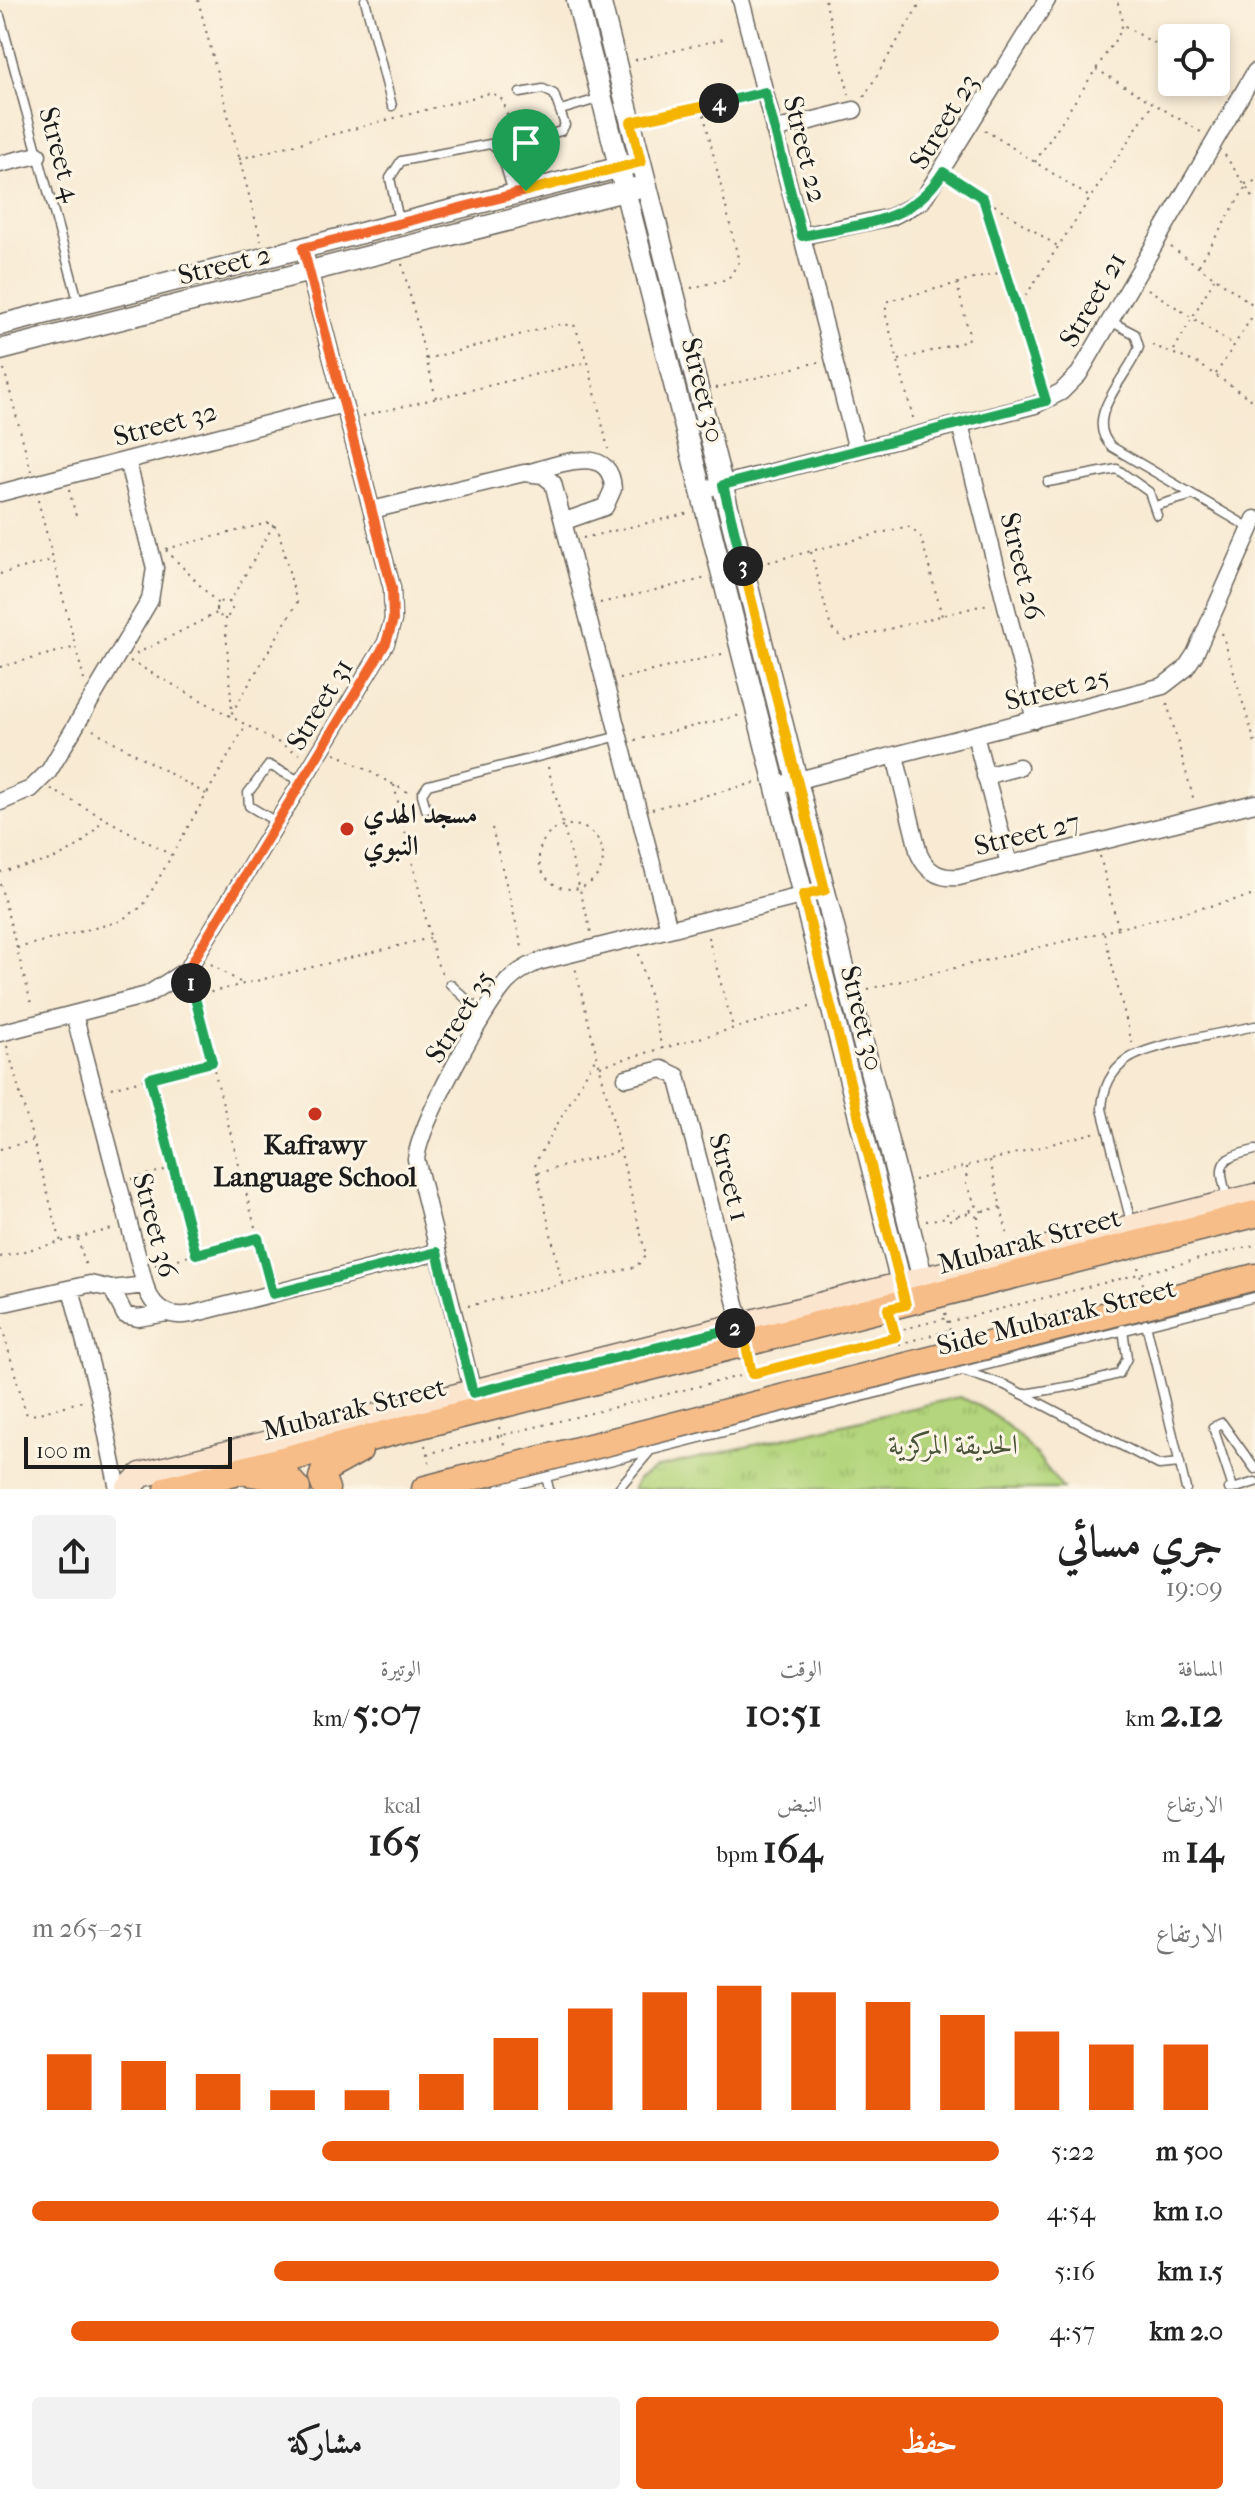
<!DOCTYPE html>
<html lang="ar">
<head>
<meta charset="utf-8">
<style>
	:root { --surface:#fff; --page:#f2f2f2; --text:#222; --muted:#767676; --accent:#ea580c }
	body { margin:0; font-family:"IM FELL French Canon",Amiri,serif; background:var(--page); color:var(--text); direction:rtl; height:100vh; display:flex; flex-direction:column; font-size:30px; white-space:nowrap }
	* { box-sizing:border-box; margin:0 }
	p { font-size:26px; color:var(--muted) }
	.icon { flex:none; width:44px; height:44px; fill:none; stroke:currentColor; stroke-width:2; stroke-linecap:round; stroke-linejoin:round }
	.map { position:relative; height:1489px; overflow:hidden; direction:ltr }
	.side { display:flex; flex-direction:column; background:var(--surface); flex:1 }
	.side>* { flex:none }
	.fabs { position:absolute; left:1158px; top:24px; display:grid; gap:16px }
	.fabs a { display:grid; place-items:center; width:72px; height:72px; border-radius:8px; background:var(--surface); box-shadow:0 4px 12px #0003; font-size:40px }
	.scale { position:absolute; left:24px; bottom:20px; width:208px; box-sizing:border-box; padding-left:8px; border:4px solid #1c1c1c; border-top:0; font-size:22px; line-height:28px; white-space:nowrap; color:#1c1c1c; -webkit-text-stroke:6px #fcf5e5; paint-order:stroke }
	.pin { position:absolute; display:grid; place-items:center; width:68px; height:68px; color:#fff; margin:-82px -34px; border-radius:50% 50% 50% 0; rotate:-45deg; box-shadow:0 0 8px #0007 }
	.pin .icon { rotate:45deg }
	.km { position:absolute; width:40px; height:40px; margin:-20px; border-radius:50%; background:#222; color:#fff; font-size:22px; line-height:40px; text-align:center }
	.round { display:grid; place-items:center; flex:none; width:84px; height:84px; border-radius:8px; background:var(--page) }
	.headline { display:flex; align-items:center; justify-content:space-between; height:136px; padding:0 32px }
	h1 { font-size:44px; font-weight:800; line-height:60px }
	.figures { display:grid; grid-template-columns:repeat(3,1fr); gap:12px; height:136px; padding:8px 32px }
	.figures div { display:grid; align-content:center }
	.figures b { font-size:40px; font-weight:800 }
	.figures small { font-size:22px; font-weight:400 }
	.figures p { font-size:22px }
	.chart { height:224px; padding:16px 32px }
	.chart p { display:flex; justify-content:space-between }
	.chart svg { width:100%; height:144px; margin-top:8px; stroke:var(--accent); stroke-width:6 }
	.cta { display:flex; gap:16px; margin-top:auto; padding:16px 32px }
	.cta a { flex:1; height:92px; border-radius:8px; background:var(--accent); color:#fff; font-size:32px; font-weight:800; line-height:92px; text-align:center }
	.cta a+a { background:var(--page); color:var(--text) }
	ul { padding:0 32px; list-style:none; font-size:26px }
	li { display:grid; grid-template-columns:128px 96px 1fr; align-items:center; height:60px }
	li i { height:20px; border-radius:10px; background:var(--accent) }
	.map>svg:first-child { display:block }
</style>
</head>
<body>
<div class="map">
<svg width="1255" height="1489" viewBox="0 0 1255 1489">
	<defs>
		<pattern id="park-tufts" width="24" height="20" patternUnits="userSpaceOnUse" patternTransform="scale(2)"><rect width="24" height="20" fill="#b4d57d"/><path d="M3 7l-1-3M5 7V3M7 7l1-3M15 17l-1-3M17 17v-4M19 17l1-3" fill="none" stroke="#9ab66b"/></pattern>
	</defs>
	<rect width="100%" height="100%" fill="#fcf5e5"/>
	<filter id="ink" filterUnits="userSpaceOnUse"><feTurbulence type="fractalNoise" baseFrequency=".0125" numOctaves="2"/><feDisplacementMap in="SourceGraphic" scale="16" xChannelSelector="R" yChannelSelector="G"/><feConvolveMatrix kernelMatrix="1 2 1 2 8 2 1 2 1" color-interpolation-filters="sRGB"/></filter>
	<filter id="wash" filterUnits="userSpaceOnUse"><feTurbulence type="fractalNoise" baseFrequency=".006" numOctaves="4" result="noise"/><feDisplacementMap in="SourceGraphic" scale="32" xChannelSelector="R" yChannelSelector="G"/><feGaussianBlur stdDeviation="1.8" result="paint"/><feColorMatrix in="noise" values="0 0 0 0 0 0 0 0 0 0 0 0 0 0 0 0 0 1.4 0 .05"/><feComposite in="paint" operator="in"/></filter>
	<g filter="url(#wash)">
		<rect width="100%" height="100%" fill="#f8ead3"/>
		<!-- park -->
		<path fill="url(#park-tufts)" stroke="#68784c" stroke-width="2" d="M 959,1397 C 1004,1413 1035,1452 1063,1489 L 633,1489 L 638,1479 L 655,1468 Z"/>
	</g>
	<g filter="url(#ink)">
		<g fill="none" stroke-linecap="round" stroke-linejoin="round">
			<!-- service casing -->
			<g stroke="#69645c" stroke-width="11">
				<path id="service" d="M 365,0 L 392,106
					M 0,16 L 79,304
					M 520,93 L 543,89 L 554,94 L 565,125 L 561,131 L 551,134
					M 561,110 L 601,98
					M 399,221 L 390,178 L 401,161 L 490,144 L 501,152 L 513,193
					M 1110,321 L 1135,334 L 1139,347 C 1129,376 1081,418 1112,447 L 1250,528
					M 1048,482 L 1117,469 L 1149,492 L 1157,515
					M 1155,506 L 1193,495
					M 426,809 L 422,794 L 428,785 L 619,736
					M 278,823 L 249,806 L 248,793 L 269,765 L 302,782
					M 450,984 L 485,1016
					M 1228,1201 C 1218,1164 1216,1159 1255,1150
					M 1132,1226 L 1102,1109 C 1103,1089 1110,1072 1127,1060 C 1149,1044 1225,1033 1255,1026
					M 1146,1324 L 1186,1489
					M 963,1371 L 1005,1385 L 1159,1465 L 1180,1463
					M 1024,1394 L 1078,1385 L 1119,1374 L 1127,1358 L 1123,1329
					M 546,1477 L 549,1489
					M 499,1489 L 1255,1297
					M 618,1489 L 651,1450
					M 1229,1489 L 1233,1488 L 1213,1427 L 1222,1423 L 1255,1469
					M 1233,1489 L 1255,1482"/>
			</g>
			<!-- minor casing -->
			<g stroke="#69645c" stroke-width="19">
				<path id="minor" d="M 741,0 L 857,450
					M 774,130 L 854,110
					M 0,164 L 38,155
					M 802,236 L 891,217 L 922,201 L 1047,0
					M 960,424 L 1035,720
					M 530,472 C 558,465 611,442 613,489 L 605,507 L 565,521
					M 701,490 L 1035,405 L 1061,392 L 1079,374 L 1255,72
					M 0,493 L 344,404
					M 372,510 L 524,473 L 543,475 L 553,483 L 669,929
					M 975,735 L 1009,864
					M 895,756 L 919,854 C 927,872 940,879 959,877 L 1255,803
					M 985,776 L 1019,767
					M 775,786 L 1163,686 L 1185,669 L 1195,654 L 1255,519
					M 0,802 L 31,789 L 49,771 L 150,600 L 155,568 L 127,460
					M 74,1014 L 145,1285 C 152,1308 168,1319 192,1314 L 437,1252
					M 0,1033 L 147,995 L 188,969 L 386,643 L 393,620 L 392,588 L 303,248
					M 626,1078 L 662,1069 L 677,1076 L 743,1331
					M 71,1289 L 99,1396 L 118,1489
					M 112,1289 L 125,1315 L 138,1318 L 167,1313
					M 0,1304 L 90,1284 L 112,1289 L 145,1285
					M 473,1393 L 416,1159 C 420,1123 482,1010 507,982 C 516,973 526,967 538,962 L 825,890"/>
			</g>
			<!-- tertiary casing -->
			<g stroke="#69645c" stroke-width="23">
				<path id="tertiary" d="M 577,0 L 905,1299
					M 600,0 L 926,1292
					M 0,325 L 629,165
					M 0,350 L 636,188"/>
			</g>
			<!-- secondary casing -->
			<g stroke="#69645c" stroke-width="27">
				<path id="secondary" d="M 128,1489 L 141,1475 L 1255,1196"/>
			</g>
			<!-- primary casing -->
			<g stroke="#69645c" stroke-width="29">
				<path id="primary" d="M 246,1472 L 288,1479 L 297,1489
					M 168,1489 L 1255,1214
					M 326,1489 L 322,1478 L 325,1469 L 359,1450
					M 425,1489 L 1255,1277"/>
			</g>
			<!-- path -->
			<path stroke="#69645c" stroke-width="2" stroke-dasharray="2 6" stroke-linecap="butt" d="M 198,0 L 261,241
				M 825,0 L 849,94
				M 1125,26 L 1172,54
				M 635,60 L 723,39
				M 1096,69 L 1201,132
				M 1216,80 L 1227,87
				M 864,97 L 922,0
				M 648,119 L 751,95
				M 985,130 L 1091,198
				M 1225,155 L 1255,201
				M 239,159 L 490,93 L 499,96 L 504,103 L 522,174
				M 1035,162 L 1121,31 L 1123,21 L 1117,0
				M 954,179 L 1059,247
				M 1245,184 L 1255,181
				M 983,198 L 1041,385
				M 1171,247 L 1255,306
				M 402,264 L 436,398
				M 1199,265 L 1245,188
				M 691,288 L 728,279 L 739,262 L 702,107
				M 1148,289 L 1234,345
				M 1017,309 L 1153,103
				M 1152,345 L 1199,364 L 1255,402
				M 1174,350 L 1214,279
				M 426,359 L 561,324 L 575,326 L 588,362 L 608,449
				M 899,360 L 967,341 L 969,334 L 957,284
				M 4,369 L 31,471
				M 1216,374 L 1255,312
				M 716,388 L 818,362
				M 363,416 L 587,362
				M 913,418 L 885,312 L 888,301 L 1006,271
				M 69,490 L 76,516
				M 38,500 L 84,680
				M 583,538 L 690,513
				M 166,549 L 268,523 L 278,528 L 297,603 L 230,716
				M 166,550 L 218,604
				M 811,552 L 831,628 L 845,640 L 988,604
				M 761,564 L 908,526 L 921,537 L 942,616
				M 0,574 L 52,560
				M216 609a8 8 0 1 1 16 0a8 8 0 1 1-16 0Z
				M 229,603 L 274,524
				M 600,603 L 707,578
				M 225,618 L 232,712
				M 1222,633 L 1255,743
				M 136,654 L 217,613
				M 130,661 L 299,754
				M 0,667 L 76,647
				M 619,679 L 726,653
				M 1167,703 L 1194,801
				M 93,730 L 206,794
				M 635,740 L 741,715
				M 335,753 L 411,794
				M 548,767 L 591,932
				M 394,785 L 436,961 L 444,977
				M 51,789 L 171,855
				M 652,809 L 755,783
				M539 857a32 32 0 1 1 64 0a32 32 0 1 1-64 0Z
				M 492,828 L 523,951
				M 1100,856 L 1118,927
				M 0,872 C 48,860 73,861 103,819
				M 0,884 L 32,1007
				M 1104,933 L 1132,1043
				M 708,937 L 733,1027
				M 17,948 L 118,922 L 143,906 L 246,725
				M 639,954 L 662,1048
				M 211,964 L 243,984
				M 192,985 L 268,1277
				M 868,989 L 1255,895
				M 195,996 L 430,938
				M 7,1046 L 61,1242
				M 600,1066 L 813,1006
				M 150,1078 L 196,1254
				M 111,1088 L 212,1062
				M 0,1149 L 32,1141
				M 990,1161 L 1008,1237
				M 967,1167 L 966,1184 L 976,1206
				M 538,1173 L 620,1151
				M 132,1179 L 172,1168
				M 914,1180 L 1097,1132
				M970.5 1211a5.5 5.5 0 1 1 11 0a5.5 5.5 0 1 1-11 0Z
				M947 1215a5 5 0 1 1 10 0a5 5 0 1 1-10 0Z
				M 983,1211 L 1001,1207
				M 958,1215 L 971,1213
				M 978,1217 L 979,1243
				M 926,1221 L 947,1217
				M 78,1239 L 86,1267
				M 0,1257 L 112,1229
				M 155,1265 L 257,1238
				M 1138,1267 L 1143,1284
				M 562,1283 L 535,1163 L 596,1057
				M 468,1306 L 636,1267 L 646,1255 L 575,967
				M 945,1313 L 951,1334
				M 0,1320 L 26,1413 L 32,1415 L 83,1401
				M 948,1322 L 1255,1245
				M 893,1326 L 899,1347
				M 896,1331 L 947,1318
				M 899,1344 L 950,1330
				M 749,1361 L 754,1382
				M 499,1427 L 505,1448
				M 425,1445 L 430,1466
				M 427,1454 L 896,1337"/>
			<!-- service -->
			<use href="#service" stroke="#fff" stroke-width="8"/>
			<!-- minor -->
			<use href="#minor" stroke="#fff" stroke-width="16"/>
			<!-- tertiary -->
			<use href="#tertiary" stroke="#fff" stroke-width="20"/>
			<!-- secondary -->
			<use href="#secondary" stroke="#fce5cf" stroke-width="24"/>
			<!-- primary -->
			<use href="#primary" stroke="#f7bd88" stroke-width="26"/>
		</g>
	</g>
	<g fill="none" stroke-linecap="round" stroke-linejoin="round" filter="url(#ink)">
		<!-- split-1 casing -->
		<g stroke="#fff" stroke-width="16">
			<path id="split-1" d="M 191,983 L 188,969 L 386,643 L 393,620 L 392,588 L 303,248 L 526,191"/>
		</g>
		<!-- split-2 casing -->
		<g stroke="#fff" stroke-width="16">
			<path id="split-2" d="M 191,983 L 212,1062 L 150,1078 L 196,1254 L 258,1238 L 273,1294 L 437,1252 L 473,1393 L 735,1328"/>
		</g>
		<!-- split-3 casing -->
		<g stroke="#fff" stroke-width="16">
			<path id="split-3" d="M 735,1328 L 742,1326 L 752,1374 L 896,1337 L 888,1309 L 906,1305 L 803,895 L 825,890 L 743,566"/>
		</g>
		<!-- split-4 casing -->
		<g stroke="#fff" stroke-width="16">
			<path id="split-4" d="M 719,103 L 765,92 L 802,236 C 858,224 910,225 943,172 L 983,198 L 1046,401 L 723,485 L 743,566"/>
		</g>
		<!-- split-5 casing -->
		<g stroke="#fff" stroke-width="16">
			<path id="split-5" d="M 526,191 L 641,162 L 631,122 L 719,103"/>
		</g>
		<!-- split-1 -->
		<use href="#split-1" stroke="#f0652b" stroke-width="10"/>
		<!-- split-2 -->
		<use href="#split-2" stroke="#22a559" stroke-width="10"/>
		<!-- split-3 -->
		<use href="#split-3" stroke="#f5b400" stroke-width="10"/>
		<!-- split-4 -->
		<use href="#split-4" stroke="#22a559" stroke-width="10"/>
		<!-- split-5 -->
		<use href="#split-5" stroke="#f5b400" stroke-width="10"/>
	</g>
	<!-- markers -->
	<g fill="#c8321e" stroke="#fcf5e5" stroke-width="3">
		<circle cx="347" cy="829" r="8"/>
		<circle cx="315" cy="1114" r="8"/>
	</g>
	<g text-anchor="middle" stroke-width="6" stroke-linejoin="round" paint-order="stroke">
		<!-- street labels -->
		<g font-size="28" fill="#1c1c1c" stroke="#fcf5e5">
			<text transform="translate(943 121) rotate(-59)" y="10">Street 23</text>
			<text transform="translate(806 149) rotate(76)" y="10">Street 22</text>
			<text transform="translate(61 154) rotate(75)" y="10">Street 4</text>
			<text transform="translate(224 264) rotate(-14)" y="10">Street 2</text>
			<text transform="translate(1092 299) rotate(-60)" y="10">Street 21</text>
			<text transform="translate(704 390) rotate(76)" y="10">Street 30</text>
			<text transform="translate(165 423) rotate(-15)" y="10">Street 32</text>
			<text transform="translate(1023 566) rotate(76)" y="10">Street 26</text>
			<text transform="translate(1057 688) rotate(-14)" y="10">Street 25</text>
			<text transform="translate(319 704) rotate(-59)" y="10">Street 31</text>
			<text transform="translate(1027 833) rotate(-14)" y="10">Street 27</text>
			<text transform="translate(459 1016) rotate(-58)" y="10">Street 35</text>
			<text transform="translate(863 1018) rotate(76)" y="10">Street 30</text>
			<text transform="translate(730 1177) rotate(75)" y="10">Street 1</text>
			<text transform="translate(156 1225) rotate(75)" y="10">Street 36</text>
			<text transform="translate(1029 1240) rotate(-15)" y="10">Mubarak Street</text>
			<text transform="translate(1056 1316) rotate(-14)" y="10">Side Mubarak Street</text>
			<text transform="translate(354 1408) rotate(-14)" y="10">Mubarak Street</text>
		</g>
		<!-- poi labels -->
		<g font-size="28" font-weight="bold" fill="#1c1c1c" stroke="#fcf5e5" text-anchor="start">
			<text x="363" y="823">مسجد الهدي<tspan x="363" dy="32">النبوي</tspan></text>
			<text x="315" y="1154" text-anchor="middle">Kafrawy<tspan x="315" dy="32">Language School</tspan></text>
		</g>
		<!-- park labels -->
		<g font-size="28" fill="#4a5439" stroke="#fcf5e5">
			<text x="953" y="1454">الحديقة المركزية</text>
		</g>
	</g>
</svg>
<div class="fabs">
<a><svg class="icon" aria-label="locate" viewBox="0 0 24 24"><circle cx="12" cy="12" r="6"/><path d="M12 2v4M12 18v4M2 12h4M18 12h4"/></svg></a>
</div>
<div class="scale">100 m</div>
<div class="pin" style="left:526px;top:191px;background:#1e9e55"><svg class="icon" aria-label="arrive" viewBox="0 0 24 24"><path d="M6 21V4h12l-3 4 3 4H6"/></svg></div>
<b class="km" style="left:191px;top:983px">1</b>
<b class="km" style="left:735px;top:1328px">2</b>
<b class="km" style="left:743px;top:566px">3</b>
<b class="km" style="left:719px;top:103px">4</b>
</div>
<section class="side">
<div class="headline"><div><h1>جري مسائي</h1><p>19:09</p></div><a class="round"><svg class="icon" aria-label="share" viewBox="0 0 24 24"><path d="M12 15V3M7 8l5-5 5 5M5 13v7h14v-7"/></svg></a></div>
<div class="figures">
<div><p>المسافة</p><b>2.12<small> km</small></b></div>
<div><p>الوقت</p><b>10:51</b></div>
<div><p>الوتيرة</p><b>5:07<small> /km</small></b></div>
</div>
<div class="figures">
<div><p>الارتفاع</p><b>14<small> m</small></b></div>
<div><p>النبض</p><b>164<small> bpm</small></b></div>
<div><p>kcal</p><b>165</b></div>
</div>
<div class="chart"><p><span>الارتفاع</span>251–265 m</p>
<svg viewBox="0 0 160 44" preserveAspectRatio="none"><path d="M5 44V27M15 44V29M25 44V33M35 44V38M45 44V38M55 44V33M65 44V22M75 44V13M85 44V8M95 44V6M105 44V8M115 44V11M125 44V15M135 44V20M145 44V24M155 44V24"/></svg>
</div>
<ul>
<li><b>500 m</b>5:22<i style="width:70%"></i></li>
<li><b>1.0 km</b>4:54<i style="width:100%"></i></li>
<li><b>1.5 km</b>5:16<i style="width:75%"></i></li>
<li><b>2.0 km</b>4:57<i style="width:96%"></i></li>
</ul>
<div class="cta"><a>حفظ</a><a>مشاركة</a></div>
</section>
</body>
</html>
